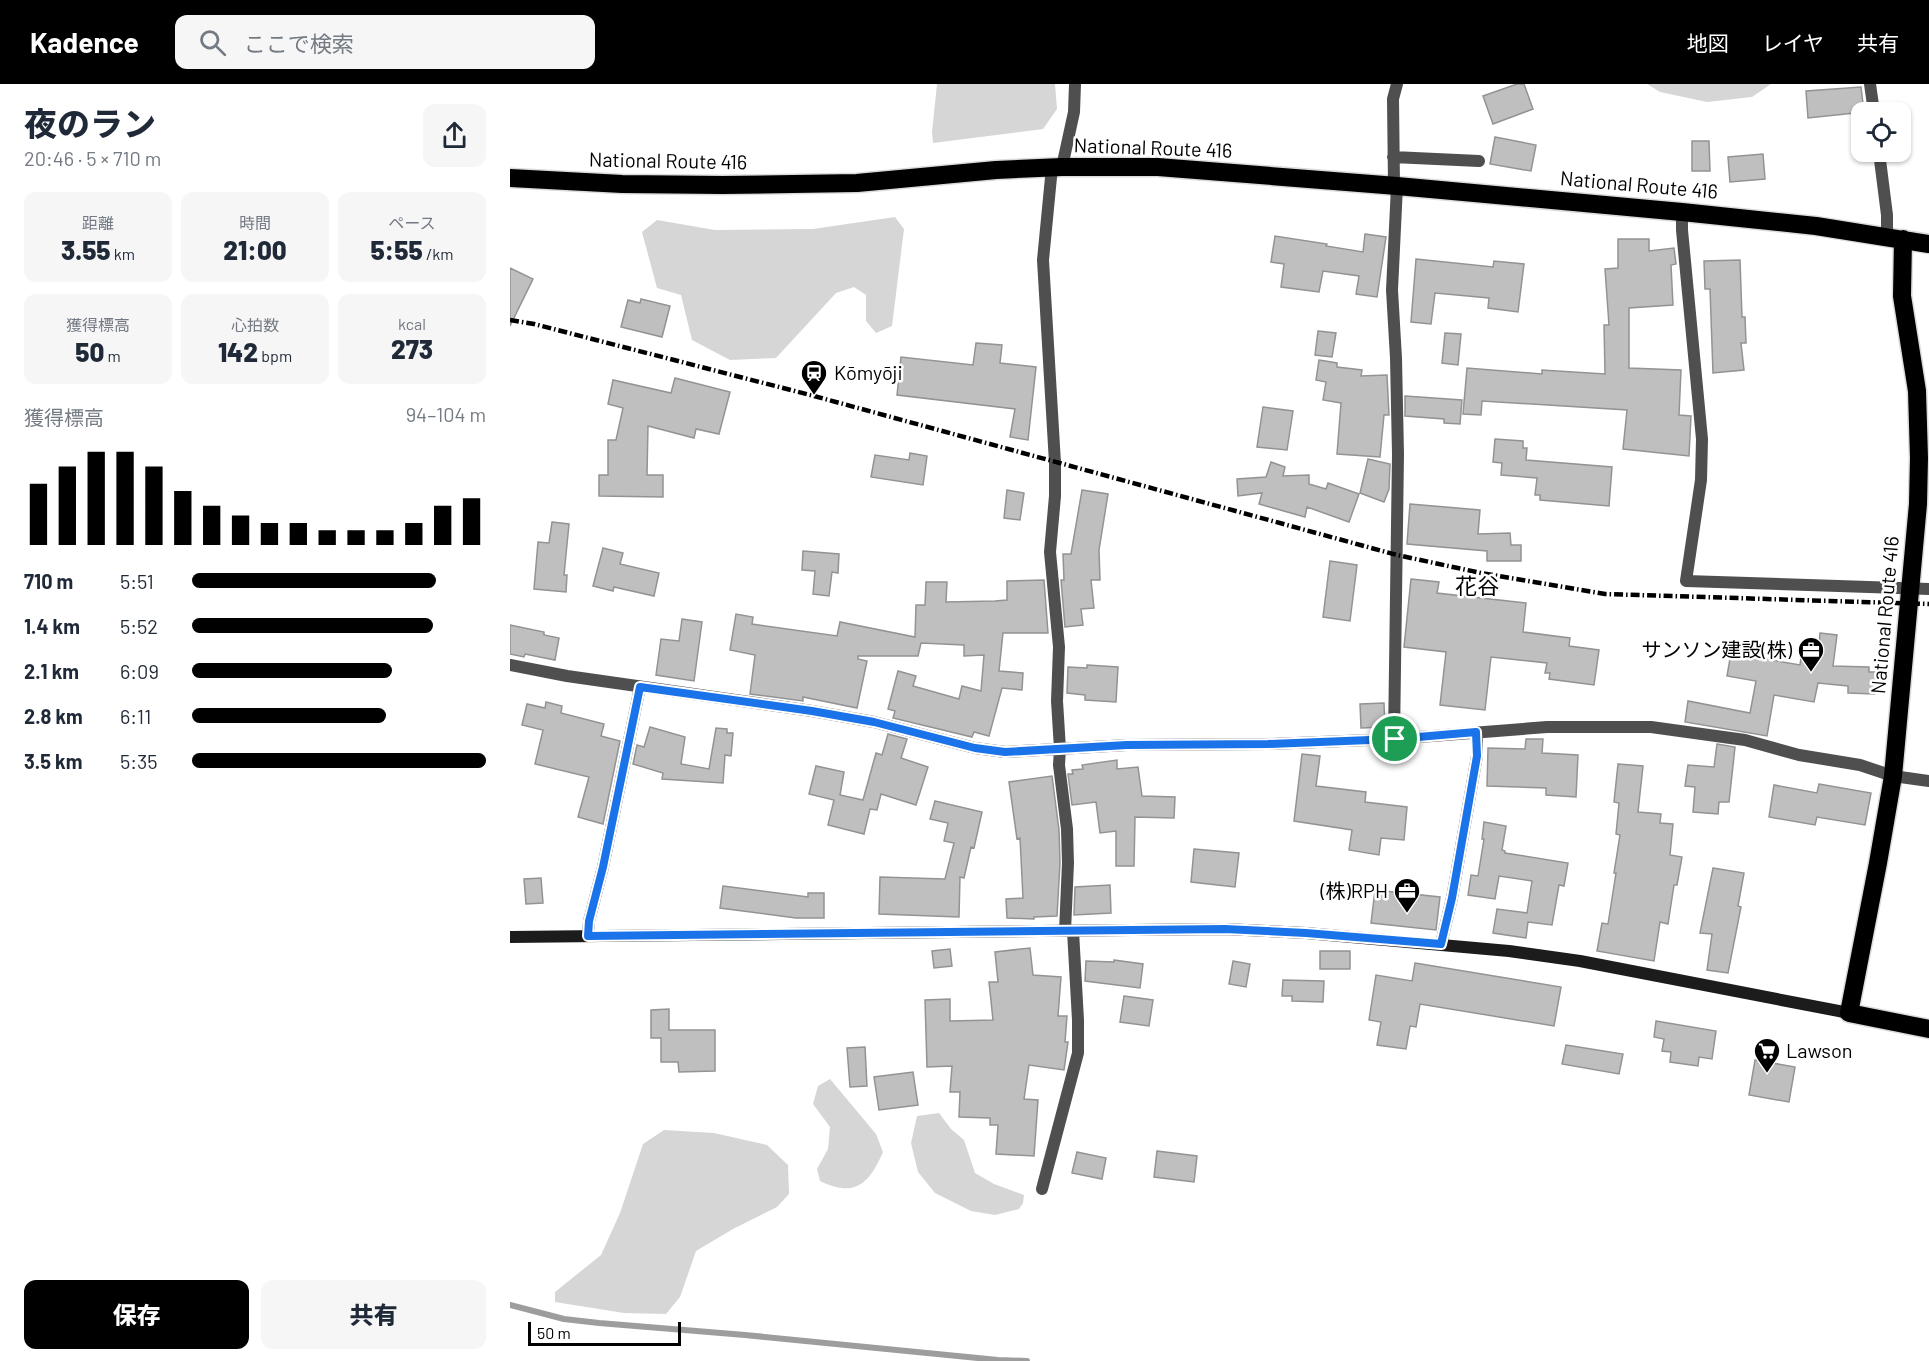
<!DOCTYPE html>
<html lang="ja">
<head>
<meta charset="utf-8">
<style>
	:root { --surface:#fff; --page:#f6f6f7; --text:#1f2937; --muted:#747a83; --accent:#000 }
	body { margin:0; font-family:Barlow,"Noto Sans JP",sans-serif; background:var(--page); color:var(--text); height:100vh; display:flex; flex-direction:column; font-size:22px; white-space:nowrap }
	* { box-sizing:border-box; margin:0 }
	p { font-size:20px; color:var(--muted) }
	.icon { flex:none; width:33px; height:33px; fill:none; stroke:currentColor; stroke-width:2; stroke-linecap:round; stroke-linejoin:round }
	.map { position:relative; flex:1; overflow:hidden }
	.drawer { display:flex; flex-direction:column; background:var(--surface); width:510px }
	.drawer>* { flex:none }
	.tools { position:absolute; left:1341px; top:18px; display:grid; gap:12px }
	.tools a { display:grid; place-items:center; width:60px; height:60px; border-radius:12px; background:var(--surface); box-shadow:0 2px 4px #0004; font-size:30px }
	.scale { position:absolute; left:18px; bottom:15px; width:153px; box-sizing:border-box; padding-left:6px; border:3px solid #000; border-top:0; font-size:16px; line-height:21px; white-space:nowrap; color:#000; -webkit-text-stroke:4px #fff; paint-order:stroke }
	.pin { position:absolute; display:grid; place-items:center; width:51px; height:51px; color:#fff; margin:-26px; border:3px solid #fff; border-radius:50%; box-shadow:0 2px 6px #0007 }
	.round { display:grid; place-items:center; flex:none; width:63px; height:63px; border-radius:12px; background:var(--page) }
	.summary { display:flex; align-items:center; justify-content:space-between; height:102px; padding:0 24px }
	h1 { font-size:33px; font-weight:800; line-height:45px }
	.figures { display:grid; grid-template-columns:repeat(3,1fr); gap:9px; height:102px; padding:6px 24px }
	.figures div { display:grid; align-content:center; border-radius:12px; background:var(--page); text-align:center }
	.figures b { font-size:26px; font-weight:800 }
	.figures small { font-size:16px; font-weight:400 }
	.figures p { font-size:16px }
	.chart { height:168px; padding:12px 24px }
	.chart p { display:flex; justify-content:space-between }
	.chart svg { width:100%; height:108px; margin-top:6px; stroke:var(--accent); stroke-width:6 }
	.primary-button { display:flex; gap:12px; margin-top:auto; padding:12px 24px }
	.primary-button a { flex:1; height:69px; border-radius:12px; background:var(--accent); color:#fff; font-size:24px; font-weight:800; line-height:69px; text-align:center }
	.primary-button a+a { background:var(--page); color:var(--text) }
	ul { padding:0 24px; list-style:none; font-size:20px }
	li { display:grid; grid-template-columns:96px 72px 1fr; align-items:center; height:45px }
	li i { height:15px; border-radius:8px; background:var(--accent) }
	header { display:flex; align-items:center; gap:36px; box-sizing:border-box; height:84px; padding:0 30px; background:var(--accent); color:#fff }
	header strong { font-size:28px }
	nav { display:flex; gap:33px; margin-inline-start:auto; font-size:21px }
	.search { width:420px; height:54px; background:var(--page); display:flex; align-items:center; gap:15px; box-sizing:border-box; padding:0 21px; border-radius:12px; color:var(--muted); font-size:22px }
	main { display:flex; flex:1; min-height:0 }
	.map>svg:first-child { display:block }
</style>
</head>
<body>
<header>
<strong>Kadence</strong>
<div class="search"><svg class="icon" aria-label="search" viewBox="0 0 24 24"><circle cx="10" cy="10" r="6"/><path d="M15 15l6 6"/></svg>ここで検索</div>
<nav><a>地図</a><a>レイヤ</a><a>共有</a></nav>
</header>
<main>
<section class="drawer">
<div class="summary"><div><h1>夜のラン</h1><p>20:46 · 5 × 710 m</p></div><a class="round"><svg class="icon" aria-label="share" viewBox="0 0 24 24"><path d="M12 15V3M7 8l5-5 5 5M5 13v7h14v-7"/></svg></a></div>
<div class="figures">
<div><p>距離</p><b>3.55<small> km</small></b></div>
<div><p>時間</p><b>21:00</b></div>
<div><p>ペース</p><b>5:55<small> /km</small></b></div>
</div>
<div class="figures">
<div><p>獲得標高</p><b>50<small> m</small></b></div>
<div><p>心拍数</p><b>142<small> bpm</small></b></div>
<div><p>kcal</p><b>273</b></div>
</div>
<div class="chart"><p><span>獲得標高</span>94–104 m</p>
<svg viewBox="0 0 160 44" preserveAspectRatio="none"><path d="M5 44V19M15 44V12M25 44V6M35 44V6M45 44V12M55 44V22M65 44V28M75 44V32M85 44V35M95 44V35M105 44V38M115 44V38M125 44V38M135 44V35M145 44V28M155 44V25"/></svg>
</div>
<ul>
<li><b>710 m</b>5:51<i style="width:83%"></i></li>
<li><b>1.4 km</b>5:52<i style="width:82%"></i></li>
<li><b>2.1 km</b>6:09<i style="width:68%"></i></li>
<li><b>2.8 km</b>6:11<i style="width:66%"></i></li>
<li><b>3.5 km</b>5:35<i style="width:100%"></i></li>
</ul>
<div class="primary-button"><a>保存</a><a>共有</a></div>
</section>
<div class="map">
<svg width="1419" height="1277" viewBox="0 0 1419 1277">
	<rect width="100%" height="100%" fill="#fff"/>
	<!-- green -->
	<path fill="#d6d6d6" d="M 427,0 L 545,0 L 547,25 L 533,45 L 423,59 L 422,48 Z
		M 1137,0 L 1261,0 L 1242,13 L 1197,18 L 1150,8 Z
		M 385,133 L 394,145 L 382,242 L 366,249 L 356,237 L 356,211 L 344,203 L 326,209 L 266,274 L 220,276 L 182,256 L 171,211 L 147,204 L 132,148 L 147,136 L 205,146 L 303,145 Z
		M 320,995 L 366,1050 L 373,1068 C 359,1100 345,1114 310,1097 L 307,1085 L 318,1065 L 320,1043 L 303,1020 L 308,1002 Z
		M 429,1029 L 441,1045 L 454,1056 L 465,1089 L 484,1100 L 514,1111 L 513,1119 L 509,1125 L 485,1131 L 461,1127 L 425,1109 L 408,1088 L 401,1059 L 407,1032 Z
		M 154,1046 L 204,1049 L 257,1061 L 278,1081 L 279,1110 L 267,1123 L 223,1145 L 186,1167 L 170,1213 L 156,1230 L 114,1229 L 45,1218 L 45,1208 L 91,1171 L 110,1129 L 133,1060 Z"/>
	<g fill="none" stroke-linecap="round" stroke-linejoin="round">
		<!-- stream -->
		<path stroke="#9d9d9d" stroke-width="6" d="M 0,1221 L 54,1235 L 89,1239 L 235,1251 L 488,1276 L 517,1277"/>
	</g>
	<!-- building -->
	<path fill="#bfbfbf" stroke="#939393" stroke-width="1.5" d="M 1007,0 L 1014,0 L 1023,25 L 983,40 L 973,12 Z
		M 1351,3 L 1354,28 L 1298,34 L 1296,7 Z
		M 985,53 L 1026,61 L 1021,87 L 980,80 Z
		M 1182,57 L 1199,57 L 1200,87 L 1182,87 Z
		M 1253,70 L 1255,95 L 1220,98 L 1218,73 Z
		M 855,150 L 876,153 L 867,213 L 846,210 L 849,192 L 813,187 L 809,208 L 771,203 L 774,180 L 761,178 L 765,152 L 817,160 L 816,162 L 853,168 Z
		M 1108,155 L 1139,155 L 1139,167 L 1164,164 L 1166,180 L 1161,181 L 1163,221 L 1119,224 L 1119,284 L 1171,286 L 1169,331 L 1181,332 L 1179,372 L 1113,365 L 1117,326 L 972,317 L 971,331 L 953,330 L 957,284 L 1032,290 L 1032,286 L 1095,290 L 1094,241 L 1099,241 L 1095,185 L 1108,184 Z
		M 906,175 L 983,183 L 984,177 L 1014,180 L 1008,228 L 978,224 L 979,214 L 925,209 L 921,240 L 901,238 Z
		M 1230,176 L 1232,233 L 1235,233 L 1236,259 L 1231,259 L 1234,286 L 1203,289 L 1200,205 L 1195,205 L 1194,177 Z
		M 0,184 L 23,195 L 0,242 Z
		M 131,215 L 160,222 L 152,253 L 111,243 L 118,216 L 130,219 Z
		M 808,247 L 826,249 L 822,273 L 805,271 Z
		M 935,249 L 951,250 L 948,281 L 932,279 Z
		M 466,259 L 492,261 L 490,279 L 526,283 L 518,356 L 500,353 L 505,325 L 387,311 L 391,273 L 463,281 Z
		M 809,276 L 827,279 L 827,283 L 852,286 L 851,292 L 877,291 L 879,331 L 874,331 L 870,373 L 827,370 L 831,319 L 813,316 L 816,298 L 806,296 Z
		M 165,294 L 220,308 L 209,350 L 186,345 L 184,354 L 138,342 L 137,391 L 153,391 L 153,413 L 89,412 L 89,391 L 98,391 L 98,356 L 106,356 L 113,324 L 98,320 L 103,296 L 161,309 Z
		M 895,312 L 952,316 L 950,340 L 934,339 L 934,335 L 895,332 Z
		M 753,323 L 783,327 L 777,366 L 747,363 Z
		M 985,355 L 1013,357 L 1013,364 L 1017,364 L 1016,376 L 1102,383 L 1099,422 L 1030,416 L 1030,411 L 1025,411 L 1027,394 L 991,391 L 992,379 L 983,378 Z
		M 400,369 L 417,372 L 413,401 L 361,393 L 365,371 L 399,376 Z
		M 858,375 L 880,380 L 879,405 L 874,418 L 850,409 Z
		M 761,378 L 775,383 L 773,392 L 799,391 L 799,400 L 816,405 L 818,399 L 849,410 L 839,438 L 797,423 L 795,433 L 749,420 L 752,409 L 728,412 L 727,395 L 756,393 Z
		M 497,406 L 514,409 L 510,436 L 494,434 Z
		M 572,406 L 598,410 L 589,466 L 590,496 L 581,496 L 584,524 L 571,525 L 573,541 L 555,543 L 551,496 L 554,496 L 553,470 L 561,470 Z
		M 900,420 L 970,426 L 968,450 L 1000,449 L 1001,461 L 1011,461 L 1011,477 L 977,477 L 977,467 L 897,460 Z
		M 42,438 L 59,440 L 54,491 L 57,491 L 56,508 L 24,505 L 28,458 L 39,459 Z
		M 93,464 L 113,469 L 110,480 L 149,489 L 144,512 L 104,503 L 103,507 L 83,502 Z
		M 293,467 L 329,470 L 328,489 L 322,488 L 319,512 L 303,510 L 305,487 L 292,486 Z
		M 820,477 L 847,481 L 840,537 L 813,533 Z
		M 901,495 L 929,498 L 927,509 L 1016,519 L 1013,548 L 1060,554 L 1059,562 L 1089,566 L 1084,601 L 1039,595 L 1040,589 L 1035,589 L 1037,579 L 981,573 L 975,626 L 930,621 L 936,568 L 894,563 Z
		M 534,496 L 538,549 L 493,549 L 489,587 L 513,589 L 512,606 L 492,604 L 479,652 L 464,648 L 462,653 L 383,634 L 385,627 L 378,625 L 388,587 L 406,592 L 403,602 L 449,615 L 452,602 L 471,607 L 474,571 L 454,572 L 454,561 L 411,559 L 408,572 L 348,572 L 348,575 L 357,577 L 347,624 L 293,613 L 293,617 L 240,610 L 245,571 L 220,566 L 226,530 L 243,533 L 242,540 L 327,552 L 330,538 L 405,553 L 406,521 L 415,521 L 416,498 L 437,498 L 436,518 L 485,517 L 497,516 L 497,497 Z
		M 172,535 L 192,538 L 184,597 L 146,591 L 151,555 L 169,557 Z
		M 0,541 L 34,548 L 34,551 L 49,554 L 45,576 L 15,570 L 14,573 L 0,570 Z
		M 1310,549 L 1327,551 L 1323,582 L 1359,583 L 1359,588 L 1366,588 L 1365,610 L 1338,609 L 1338,602 L 1308,599 L 1304,618 L 1264,611 L 1257,652 L 1175,638 L 1178,617 L 1240,629 L 1246,597 L 1217,592 L 1221,569 L 1290,581 L 1291,574 L 1308,576 Z
		M 577,581 L 608,583 L 606,618 L 575,616 L 575,611 L 557,609 L 558,583 L 577,584 Z
		M 36,618 L 52,622 L 51,629 L 94,640 L 91,652 L 110,657 L 93,740 L 68,733 L 79,693 L 25,680 L 33,646 L 12,641 L 17,620 L 35,624 Z
		M 874,619 L 875,643 L 851,644 L 850,620 Z
		M 140,643 L 175,653 L 171,680 L 199,685 L 206,644 L 217,645 L 217,649 L 223,649 L 221,672 L 215,671 L 213,699 L 152,695 L 153,689 L 123,680 L 127,661 L 134,663 Z
		M 378,650 L 397,655 L 391,674 L 418,683 L 406,721 L 371,710 L 367,726 L 360,725 L 354,750 L 318,741 L 324,716 L 299,710 L 306,682 L 334,688 L 330,711 L 353,716 L 366,669 L 372,671 Z
		M 1016,655 L 1033,655 L 1032,669 L 1068,671 L 1066,713 L 1036,711 L 1036,704 L 977,702 L 978,664 L 1015,665 Z
		M 1207,660 L 1225,663 L 1219,718 L 1209,718 L 1208,730 L 1183,728 L 1185,703 L 1175,702 L 1178,681 L 1204,683 Z
		M 792,670 L 810,672 L 806,702 L 856,708 L 855,718 L 897,723 L 894,756 L 871,754 L 869,771 L 839,766 L 842,746 L 784,737 Z
		M 607,676 L 607,685 L 628,683 L 632,712 L 665,713 L 664,734 L 625,733 L 624,782 L 606,782 L 606,747 L 590,749 L 586,718 L 562,721 L 558,690 L 563,690 L 562,686 L 573,685 L 572,681 Z
		M 1108,680 L 1133,682 L 1128,728 L 1151,730 L 1150,739 L 1163,740 L 1160,771 L 1172,773 L 1167,801 L 1164,801 L 1158,840 L 1150,838 L 1144,877 L 1087,867 L 1092,839 L 1098,840 L 1106,789 L 1104,789 L 1110,751 L 1106,750 L 1109,719 L 1104,718 Z
		M 542,692 L 549,746 L 550,779 L 547,832 L 524,833 L 524,835 L 497,834 L 496,815 L 513,814 L 510,754 L 507,755 L 499,698 Z
		M 1309,700 L 1361,709 L 1355,741 L 1307,733 L 1305,741 L 1259,733 L 1264,701 L 1307,709 Z
		M 425,717 L 472,728 L 464,764 L 461,763 L 454,794 L 450,793 L 449,833 L 369,830 L 370,793 L 435,795 L 444,759 L 434,757 L 438,739 L 420,735 Z
		M 974,738 L 996,742 L 992,766 L 995,767 L 995,769 L 1058,779 L 1054,802 L 1049,801 L 1042,841 L 1018,838 L 1016,854 L 983,849 L 987,825 L 1017,829 L 1022,797 L 989,792 L 985,815 L 958,811 L 961,791 L 968,792 L 974,755 L 972,755 Z
		M 684,765 L 729,769 L 725,803 L 681,798 Z
		M 1203,784 L 1234,789 L 1228,822 L 1231,823 L 1218,889 L 1197,886 L 1202,850 L 1190,849 Z
		M 31,794 L 33,819 L 16,820 L 14,795 Z
		M 600,801 L 601,829 L 564,831 L 565,803 Z
		M 213,802 L 298,813 L 298,809 L 314,809 L 314,834 L 286,834 L 210,824 Z
		M 865,806 L 930,813 L 926,846 L 861,839 Z
		M 520,864 L 523,891 L 551,893 L 548,932 L 557,932 L 555,958 L 558,958 L 554,986 L 519,981 L 514,1015 L 528,1016 L 524,1072 L 486,1070 L 488,1041 L 480,1041 L 480,1034 L 449,1033 L 450,1008 L 440,1008 L 442,982 L 417,983 L 415,916 L 440,915 L 440,937 L 483,936 L 479,898 L 488,898 L 485,868 Z
		M 440,865 L 442,882 L 424,884 L 422,867 Z
		M 810,867 L 840,867 L 840,885 L 810,885 Z
		M 604,876 L 633,880 L 630,904 L 575,897 L 576,877 L 604,878 Z
		M 723,877 L 740,880 L 736,903 L 719,900 Z
		M 905,879 L 1051,903 L 1044,942 L 910,920 L 906,943 L 900,942 L 896,965 L 867,961 L 871,938 L 859,936 L 866,891 L 902,897 Z
		M 773,896 L 814,897 L 813,918 L 782,917 L 782,912 L 772,912 Z
		M 614,912 L 643,916 L 639,942 L 610,938 Z
		M 159,925 L 159,946 L 205,946 L 205,987 L 169,988 L 168,978 L 151,978 L 151,954 L 141,954 L 141,926 Z
		M 1146,937 L 1206,947 L 1202,975 L 1189,973 L 1188,982 L 1160,978 L 1161,968 L 1152,967 L 1154,955 L 1144,953 Z
		M 1056,961 L 1113,970 L 1109,990 L 1052,980 Z
		M 355,963 L 357,1002 L 340,1003 L 337,964 Z
		M 1245,976 L 1285,983 L 1279,1018 L 1239,1011 Z
		M 403,988 L 408,1021 L 369,1026 L 364,993 Z
		M 647,1067 L 687,1072 L 684,1098 L 644,1093 Z
		M 567,1068 L 596,1074 L 592,1095 L 562,1089 Z"/>
	<g fill="none" stroke-linecap="round" stroke-linejoin="round">
		<!-- highway casing -->
		<g stroke="#dbdbdb" stroke-width="21">
			<path id="highway" d="M 0,94 L 112,100 L 213,101 L 347,99 L 486,86 L 552,83 L 648,83 L 887,102 L 1172,128 L 1306,142 L 1419,160
				M 1393,155 L 1392,212 L 1407,307 L 1409,374 L 1408,420 L 1383,692 L 1368,779 L 1339,929 L 1419,945"/>
		</g>
		<!-- street -->
		<path stroke="#4f4f4f" stroke-width="12" d="M 1360,0 L 1364,28
			M 1369,68 L 1377,131 L 1377,152
			M 883,73 L 969,77
			M 542,83 L 533,176 L 545,379 L 545,412 L 540,468 L 549,563 L 547,617 L 550,665 L 549,681 L 557,745 L 558,779 L 555,847
			M 552,83 L 564,28 L 565,0
			M 884,101 L 883,15 L 887,0
			M 1172,128 L 1172,146 L 1192,355 L 1191,396 L 1176,497 L 1419,505
			M 0,581 L 57,592 L 302,627 L 364,638 L 465,664 L 495,668 L 617,661 L 758,660 L 884,655 L 1037,643 L 1141,643 L 1235,656 L 1289,671 L 1350,681 L 1383,692 L 1419,697
			M 884,655 L 888,370 L 886,274 L 882,206 L 887,102
			M 78,852 L 79,837 L 93,783 L 130,603
			M 931,860 L 942,814 L 967,672 L 967,648
			M 532,1105 L 568,969 L 568,936 L 563,847"/>
		<!-- secondary -->
		<path stroke="#1c1c1c" stroke-width="12" d="M 0,853 L 715,845 L 796,849 L 999,867 L 1070,877 L 1339,929"/>
		<!-- highway -->
		<use href="#highway" stroke="#000" stroke-width="18"/>
		<!-- rail -->
		<path stroke="#000" stroke-width="4.5" stroke-dasharray="9 3 1.5 3" stroke-linecap="butt" d="M 0,236 L 24,240 L 304,312 L 887,471 L 971,489 L 1095,510 L 1419,520"/>
	</g>
	<g fill="none" stroke-linecap="round" stroke-linejoin="round">
		<!-- route casing -->
		<g stroke="#fff" stroke-width="12">
			<path id="route" d="M 130,603 L 302,627 L 364,638 L 465,664 L 495,668 L 617,661 L 758,660 L 885,655 L 966,648 L 967,672 L 942,814 L 931,860 L 796,849 L 715,845 L 78,852 L 79,837 L 93,783 Z"/>
		</g>
		<!-- route -->
		<use href="#route" stroke="#1a73e8" stroke-width="8"/>
	</g>
	<!-- icons -->
	<defs>
		<g id="station-pin" transform="scale(1.35)"><path d="M0 17L-7.5 6A9.5 9.5 0 1 1 7.5 6Z" fill="#000" stroke="#fff"/><path d="M-3-6H3Q5-6 5-4V2Q5 4 3 4L4.5 6H3L1.5 4h-3L-3 6H-4.5L-3 4Q-5 4-5 2V-4Q-5-6-3-6ZM-3.5-4v3h7v-3ZM-3.5 1v1.5H-2V1ZM2 1v1.5H3.5V1Z" fill="#fff"/></g>
		<g id="office-pin" transform="scale(1.35)"><path d="M0 17L-7.5 6A9.5 9.5 0 1 1 7.5 6Z" fill="#000" stroke="#fff"/><path d="M-6-3h4V-5.5h4V-3h4V5H-6ZM-1-4.5V-3h2v-1.5ZM-6 0V1H6V0Z" fill="#fff"/></g>
		<g id="supermarket-pin" transform="scale(1.35)"><path d="M0 17L-7.5 6A9.5 9.5 0 1 1 7.5 6Z" fill="#000" stroke="#fff"/><path d="M-6-5.5h2.5l.6 2H6L4.5 2H-2.5L-4.4-4H-6ZM-1.5 3.2a1.3 1.3 0 1 0 .1 0ZM3 3.2a1.3 1.3 0 1 0 .1 0Z" fill="#fff"/></g>
	</defs>
	<g fill-rule="evenodd">
		<use href="#station-pin" x="304" y="289"/>
		<use href="#office-pin" x="1301" y="566"/>
		<use href="#office-pin" x="897" y="807"/>
		<use href="#supermarket-pin" x="1257" y="967"/>
	</g>
	<g text-anchor="middle" stroke-width="5" stroke-linejoin="round" paint-order="stroke">
		<!-- street labels -->
		<g font-size="20" fill="#000" stroke="#fff">
			<text transform="translate(643 64) rotate(2)" y="7">National Route 416</text>
			<text transform="translate(158 77) rotate(1)" y="7">National Route 416</text>
			<text transform="translate(1129 101) rotate(5)" y="7">National Route 416</text>
			<text transform="translate(1375 531) rotate(-85)" y="7">National Route 416</text>
		</g>
		<!-- poi labels -->
		<g font-size="20" fill="#000" stroke="#fff" text-anchor="start">
			<text x="324" y="296">Kōmyōji</text>
			<text x="1282" y="573" text-anchor="end">サンソン建設(株)</text>
			<text x="878" y="814" text-anchor="end">(株)RPH</text>
			<text x="1276" y="974">Lawson</text>
		</g>
		<!-- quarter labels -->
		<g font-size="22" fill="#000" stroke="#fff">
			<text x="967" y="510">花谷</text>
		</g>
	</g>
</svg>
<div class="tools">
<a><svg class="icon" aria-label="locate" viewBox="0 0 24 24"><circle cx="12" cy="12" r="6"/><path d="M12 2v4M12 18v4M2 12h4M18 12h4"/></svg></a>
</div>
<div class="scale">50 m</div>
<div class="pin" style="left:885px;top:655px;background:#1e9e55"><svg class="icon" aria-label="arrive" viewBox="0 0 24 24"><path d="M6 21V4h12l-3 4 3 4H6"/></svg></div>
</div>
</main>
</body>
</html>
